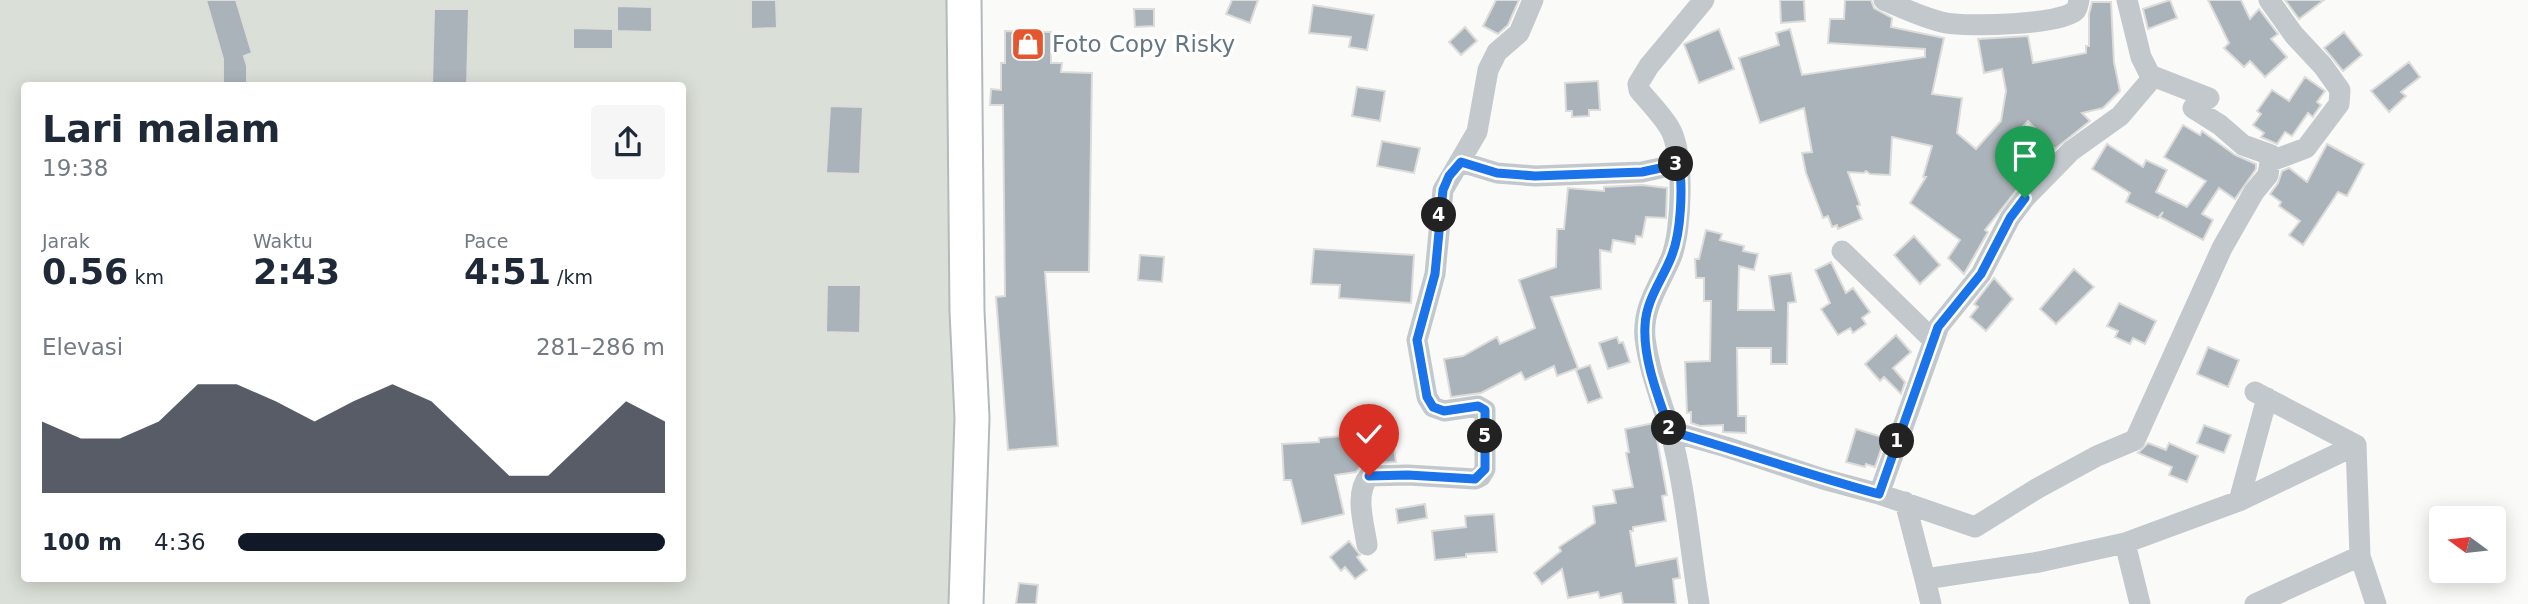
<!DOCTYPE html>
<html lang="id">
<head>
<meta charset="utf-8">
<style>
	:root { --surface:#fff; --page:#f6f6f7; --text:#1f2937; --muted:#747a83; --accent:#111827 }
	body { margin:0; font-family:"DejaVu Sans",sans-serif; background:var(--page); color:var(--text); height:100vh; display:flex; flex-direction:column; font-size:26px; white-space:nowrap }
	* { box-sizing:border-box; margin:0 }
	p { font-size:23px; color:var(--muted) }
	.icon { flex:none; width:38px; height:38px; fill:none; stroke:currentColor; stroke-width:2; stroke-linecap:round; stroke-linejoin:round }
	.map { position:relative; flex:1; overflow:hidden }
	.panel { position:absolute; left:21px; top:82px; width:665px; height:500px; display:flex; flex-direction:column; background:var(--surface); border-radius:7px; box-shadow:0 4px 18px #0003 }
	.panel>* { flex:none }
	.needle { width:46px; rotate:285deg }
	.tools { position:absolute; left:2429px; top:506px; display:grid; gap:14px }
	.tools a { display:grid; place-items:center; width:77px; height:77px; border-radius:7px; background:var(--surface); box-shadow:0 4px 18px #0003; font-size:35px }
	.pin { position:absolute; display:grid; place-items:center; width:60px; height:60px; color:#fff; margin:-72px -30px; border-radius:50% 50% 50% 0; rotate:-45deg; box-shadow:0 0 7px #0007 }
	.pin .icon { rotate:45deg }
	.km { position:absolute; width:35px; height:35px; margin:-18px; border-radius:50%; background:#222; color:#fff; font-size:19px; line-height:35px; text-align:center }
	.round { display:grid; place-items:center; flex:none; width:74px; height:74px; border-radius:7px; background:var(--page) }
	.overview { display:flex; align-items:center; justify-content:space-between; height:119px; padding:0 21px }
	h1 { font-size:38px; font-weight:600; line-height:52px }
	.figures { display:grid; grid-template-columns:repeat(3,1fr); gap:10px; height:119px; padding:7px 21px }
	.figures div { display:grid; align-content:center }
	.figures b { font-size:35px; font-weight:600 }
	.figures small { font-size:19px; font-weight:400 }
	.figures p { font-size:19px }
	.chart { height:196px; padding:14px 21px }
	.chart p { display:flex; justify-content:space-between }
	.chart svg { width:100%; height:126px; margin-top:7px; fill:var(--accent); opacity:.7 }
	ul { padding:0 21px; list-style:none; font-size:23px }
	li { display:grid; grid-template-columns:112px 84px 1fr; align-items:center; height:52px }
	li i { height:18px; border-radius:9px; background:var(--accent) }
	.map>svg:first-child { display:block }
</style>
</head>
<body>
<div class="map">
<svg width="2528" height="604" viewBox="0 0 2528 604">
	<rect width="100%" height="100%" fill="#fafaf8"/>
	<!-- green -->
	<path fill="#dadfd7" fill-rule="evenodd" d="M 0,0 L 959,0 L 956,604 L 0,604 ZM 24,86 L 682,86 L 682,579 L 24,579 Z"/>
	<!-- building -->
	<path fill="#aab3b9" stroke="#dcdcda" stroke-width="2" d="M 206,0 L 236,0 L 252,53 L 244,56 L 247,66 L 247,86 L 223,86 L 223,59 Z
		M 751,0 L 776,0 L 777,28 L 751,29 Z
		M 1232,0 L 1258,0 L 1250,23 L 1226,14 Z
		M 1496,0 L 1519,0 L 1508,25 L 1498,34 L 1483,26 Z
		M 1780,0 L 1804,0 L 1805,21 L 1781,23 Z
		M 1845,0 L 1871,0 L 1874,8 L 1892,18 L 1891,27 L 1944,38 L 1932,94 L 1962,98 L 1957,133 L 1976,149 L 2001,121 L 2006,91 L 2002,69 L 1984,73 L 1978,39 L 2028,36 L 2033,63 L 2086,53 L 2086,46 L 2089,46 L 2089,14 L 2092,2 L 2111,2 L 2114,62 L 2120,91 L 2103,108 L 2082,113 L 2090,121 L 2055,149 L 2028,121 L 2006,144 L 2012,149 L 2010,151 L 2031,172 L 1985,230 L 1988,232 L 1964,274 L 1948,258 L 1960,240 L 1910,203 L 1926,177 L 1923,177 L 1932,146 L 1892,137 L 1890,175 L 1870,174 L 1866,171 L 1864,173 L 1848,172 L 1860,205 L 1857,206 L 1862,219 L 1838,229 L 1837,225 L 1832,227 L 1828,216 L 1823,218 L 1806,173 L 1802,153 L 1812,152 L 1804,108 L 1760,123 L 1739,58 L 1779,45 L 1776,33 L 1790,29 L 1802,75 L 1925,57 L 1925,49 L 1828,43 L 1830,19 L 1844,19 Z
		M 2170,0 L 2177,18 L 2148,29 L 2143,9 Z
		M 2208,0 L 2241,0 L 2250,19 L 2259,9 L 2278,34 L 2271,39 L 2287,57 L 2265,77 L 2250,61 L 2244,67 L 2224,48 L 2229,43 Z
		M 2285,0 L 2324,0 L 2299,19 Z
		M 1313,5 L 1374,15 L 1367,50 L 1349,47 L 1351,37 L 1309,33 Z
		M 617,6 L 652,7 L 652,32 L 617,31 Z
		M 434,9 L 469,9 L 467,86 L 432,86 Z
		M 1134,9 L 1154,9 L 1154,26 L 1135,27 Z
		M 1465,27 L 1477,41 L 1461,55 L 1449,42 Z
		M 573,28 L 613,29 L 613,49 L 573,49 Z
		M 1719,29 L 1734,69 L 1699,83 L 1684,44 Z
		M 1005,31 L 1051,32 L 1051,63 L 1062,63 L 1061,72 L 1092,73 L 1089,272 L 1045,272 L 1058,446 L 1008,450 L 996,297 L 1005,296 L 1003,105 L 990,105 L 991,89 L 1001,90 L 1001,63 L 1005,63 Z
		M 2344,32 L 2362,55 L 2343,71 L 2324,48 Z
		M 2409,62 L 2420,77 L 2401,92 L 2406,96 L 2389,112 L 2371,91 Z
		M 2305,77 L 2325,91 L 2317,102 L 2321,105 L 2314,115 L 2313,117 L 2308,113 L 2292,136 L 2285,132 L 2277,144 L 2261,137 L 2264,133 L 2253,125 L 2261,114 L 2257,111 L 2272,90 L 2289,101 Z
		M 1598,81 L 1600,110 L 1589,110 L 1589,116 L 1572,117 L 1572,111 L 1566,111 L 1565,83 Z
		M 1357,87 L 1385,91 L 1380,121 L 1352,116 Z
		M 830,106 L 863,107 L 860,174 L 826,173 Z
		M 2183,125 L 2200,135 L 2202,131 L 2235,155 L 2256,164 L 2256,169 L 2235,199 L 2219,188 L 2202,214 L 2213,220 L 2203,240 L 2160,217 L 2163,212 L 2158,218 L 2126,202 L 2130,193 L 2092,169 L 2107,144 L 2143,167 L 2146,160 L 2167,170 L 2156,192 L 2187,207 L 2206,181 L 2164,157 Z
		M 1382,141 L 1420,148 L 1414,173 L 1377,166 Z
		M 2327,144 L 2364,164 L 2347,196 L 2338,192 L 2303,245 L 2289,235 L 2300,221 L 2279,206 L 2281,202 L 2270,194 L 2278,183 L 2282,171 L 2289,168 L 2307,182 Z
		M 1642,185 L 1667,188 L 1666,218 L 1646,217 L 1642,237 L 1636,236 L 1635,244 L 1613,240 L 1611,252 L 1600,250 L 1601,289 L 1551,297 L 1578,368 L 1557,376 L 1554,366 L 1525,380 L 1521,372 L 1481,393 L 1451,397 L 1444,359 L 1463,356 L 1497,337 L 1500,344 L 1535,328 L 1519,280 L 1556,267 L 1557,229 L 1564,229 L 1568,188 L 1604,191 L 1604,187 Z
		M 1706,230 L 1722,234 L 1720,240 L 1744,246 L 1743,251 L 1758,254 L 1754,270 L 1739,266 L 1738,310 L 1774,310 L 1769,276 L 1791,273 L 1796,302 L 1788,303 L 1787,364 L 1771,364 L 1771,348 L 1737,348 L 1738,416 L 1746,416 L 1746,433 L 1723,432 L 1723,425 L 1700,426 L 1691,423 L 1691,412 L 1687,413 L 1685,362 L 1710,361 L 1711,301 L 1704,301 L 1704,278 L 1696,278 L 1695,259 L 1699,259 Z
		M 1914,236 L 1940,265 L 1920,284 L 1894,255 Z
		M 1314,249 L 1414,255 L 1411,303 L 1339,298 L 1340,285 L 1311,284 Z
		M 1140,255 L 1164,257 L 1162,282 L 1138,280 Z
		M 1831,262 L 1846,293 L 1853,288 L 1870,312 L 1862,318 L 1866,324 L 1853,333 L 1850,328 L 1838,335 L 1821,309 L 1830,303 L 1815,270 Z
		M 2074,269 L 2094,287 L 2056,324 L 2040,309 Z
		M 1994,278 L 2013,299 L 1986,331 L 1970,317 L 1978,307 L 1974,304 Z
		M 827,285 L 861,285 L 860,333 L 826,332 Z
		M 2119,303 L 2156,321 L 2145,344 L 2133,338 L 2130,344 L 2115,337 L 2118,331 L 2107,326 Z
		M 1896,335 L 1911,352 L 1893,368 L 1905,382 L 1901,394 L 1884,377 L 1880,381 L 1865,364 Z
		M 1617,337 L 1619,343 L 1623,342 L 1630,362 L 1608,369 L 1599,343 Z
		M 2208,347 L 2239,360 L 2228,387 L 2197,374 Z
		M 1590,365 L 1602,398 L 1588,403 L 1576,370 Z
		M 1654,423 L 1667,495 L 1662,496 L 1666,521 L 1633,527 L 1633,531 L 1630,531 L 1636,566 L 1677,558 L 1680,578 L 1673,579 L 1676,604 L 1623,604 L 1621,593 L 1600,598 L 1598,592 L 1568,598 L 1562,569 L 1542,584 L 1534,573 L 1561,551 L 1559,547 L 1595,523 L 1593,506 L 1616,503 L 1613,490 L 1633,487 L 1626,453 L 1629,452 L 1625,429 Z
		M 2204,425 L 2231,435 L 2224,453 L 2197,443 Z
		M 1856,429 L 1885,438 L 1875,467 L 1866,464 L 1865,467 L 1846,462 Z
		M 1374,433 L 1374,440 L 1389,439 L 1391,447 L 1394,447 L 1396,462 L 1368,463 L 1362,465 L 1356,472 L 1335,475 L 1344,514 L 1302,524 L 1291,480 L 1284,480 L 1282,444 L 1319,442 L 1319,438 Z
		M 2148,443 L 2166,450 L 2169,443 L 2198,456 L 2187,482 L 2169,475 L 2172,467 L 2138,453 Z
		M 1425,504 L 1427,518 L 1398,523 L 1396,509 Z
		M 1494,514 L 1497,552 L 1466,554 L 1466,557 L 1435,560 L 1432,531 L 1466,527 L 1465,516 Z
		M 1349,541 L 1360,555 L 1357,557 L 1367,570 L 1355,579 L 1345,567 L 1341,571 L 1330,557 Z
		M 1019,583 L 1038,585 L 1036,604 L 1016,604 Z"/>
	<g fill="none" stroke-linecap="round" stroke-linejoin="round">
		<!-- trunk casing -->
		<g stroke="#b4b9bd" stroke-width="37">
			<path id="trunk" d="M 964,0 L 967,311 L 972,418 L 966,604"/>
		</g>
		<!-- minor -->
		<path stroke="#c3c8cc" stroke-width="21" d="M 1884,0 C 1903,8 1925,19 1946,23 C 1967,27 2063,25 2076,10 C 2078,7 2078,4 2079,0
			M 2269,0 L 2294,35 L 2323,66 L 2340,90 L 2339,104 L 2306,148 L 2271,161
			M 1461,162 L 1497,173 L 1535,176 L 1642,172 L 1679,164
			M 1842,251 L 1933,340
			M 2255,392 L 2356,445 L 2360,556
			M 1670,431 L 1726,447 L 1823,479 L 1879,494 L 1975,527 L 2038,488 L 2097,456 L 2135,440 L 2222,248 L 2254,192 L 2268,175 L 2271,155 L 2243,145 L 2220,125 L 2193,108 L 2209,98 L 2150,75
			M 1879,494 L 1939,326 L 1981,274 L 2010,218 L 2025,198 L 2071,151 L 2120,116 L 2149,82 L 2150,75 L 2141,57 L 2127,0
			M 2239,501 L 2267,398
			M 1905,502 L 1925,579
			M 2125,543 L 2239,501 L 2356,445
			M 1367,545 C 1364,523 1354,494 1369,476 L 1408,475 L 1475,479 L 1481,476 L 1485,469 L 1485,410 L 1478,406 L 1444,411 L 1433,407 L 1427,397 L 1417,340 L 1435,274 L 1443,190 L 1477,132 L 1488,70 L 1497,52 L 1519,33 L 1533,0
			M 1699,604 C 1690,547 1685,486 1670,430 C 1661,400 1649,370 1645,338 C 1642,307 1660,284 1671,258 C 1682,231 1685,152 1669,127 C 1661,114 1649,102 1639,90 L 1638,84 L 1649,66 L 1704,0
			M 1931,604 L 1925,579 L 2039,562 L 2125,543 L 2140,604
			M 2255,604 L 2360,556 L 2376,604"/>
		<!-- trunk -->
		<use href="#trunk" stroke="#fff" stroke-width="33"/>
	</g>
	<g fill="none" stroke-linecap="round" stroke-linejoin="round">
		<!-- route casing -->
		<g stroke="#fff" stroke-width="14">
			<path id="route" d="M 1369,476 L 1408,475 L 1475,479 L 1485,469 L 1485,410 L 1478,406 L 1444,411 L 1433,407 L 1427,397 L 1417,340 L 1435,274 L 1443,190 L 1449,176 L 1461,162 L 1497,173 L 1535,176 L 1642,172 L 1679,164 C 1683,188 1681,232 1672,255 C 1663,279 1646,299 1645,326 C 1643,360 1659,399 1670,431 C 1740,451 1809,475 1879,494 L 1938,327 L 1981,274 L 2010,218 L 2025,198"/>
		</g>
		<!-- route -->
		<use href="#route" stroke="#1a73e8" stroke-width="9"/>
	</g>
	<!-- icons -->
	<defs>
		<g id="shop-square" transform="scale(1.75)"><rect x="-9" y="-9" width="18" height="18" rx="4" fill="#e4572e" stroke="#fff"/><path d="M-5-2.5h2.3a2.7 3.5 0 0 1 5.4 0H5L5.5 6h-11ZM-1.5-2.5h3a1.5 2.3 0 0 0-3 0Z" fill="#fff"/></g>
	</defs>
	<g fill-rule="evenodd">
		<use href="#shop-square" x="1028" y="44"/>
	</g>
	<g text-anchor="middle" stroke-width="7" stroke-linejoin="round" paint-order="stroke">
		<!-- poi labels -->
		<g font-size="23" fill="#657683" stroke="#fff" text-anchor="start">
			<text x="1052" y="52">Foto Copy Risky</text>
		</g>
	</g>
</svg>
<div class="tools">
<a><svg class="needle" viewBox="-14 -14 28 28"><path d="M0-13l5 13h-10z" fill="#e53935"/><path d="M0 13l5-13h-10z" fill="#747a83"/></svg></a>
</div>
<div class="pin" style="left:2025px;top:198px;background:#1e9e55"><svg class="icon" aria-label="arrive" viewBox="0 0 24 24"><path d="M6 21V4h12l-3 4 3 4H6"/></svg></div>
<div class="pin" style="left:1369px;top:476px;background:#d93025"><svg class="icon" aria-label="check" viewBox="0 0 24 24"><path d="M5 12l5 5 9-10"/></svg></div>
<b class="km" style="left:1897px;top:441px">1</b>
<b class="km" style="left:1669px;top:428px">2</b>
<b class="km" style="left:1676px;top:164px">3</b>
<b class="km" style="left:1439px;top:215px">4</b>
<b class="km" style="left:1485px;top:436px">5</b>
<section class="panel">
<div class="overview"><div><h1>Lari malam</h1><p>19:38</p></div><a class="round"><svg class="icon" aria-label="share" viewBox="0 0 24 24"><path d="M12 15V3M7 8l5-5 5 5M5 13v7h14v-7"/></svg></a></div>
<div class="figures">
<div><p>Jarak</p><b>0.56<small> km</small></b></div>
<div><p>Waktu</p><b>2:43</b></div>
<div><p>Pace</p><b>4:51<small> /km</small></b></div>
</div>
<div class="chart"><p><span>Elevasi</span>281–286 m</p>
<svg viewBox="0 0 160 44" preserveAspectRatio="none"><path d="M0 44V19L10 25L20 25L30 19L40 6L50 6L60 12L70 19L80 12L90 6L100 12L110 25L120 38L130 38L140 25L150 12L160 19V44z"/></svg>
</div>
<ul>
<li><b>100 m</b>4:36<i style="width:100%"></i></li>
</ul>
</section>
</div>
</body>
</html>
